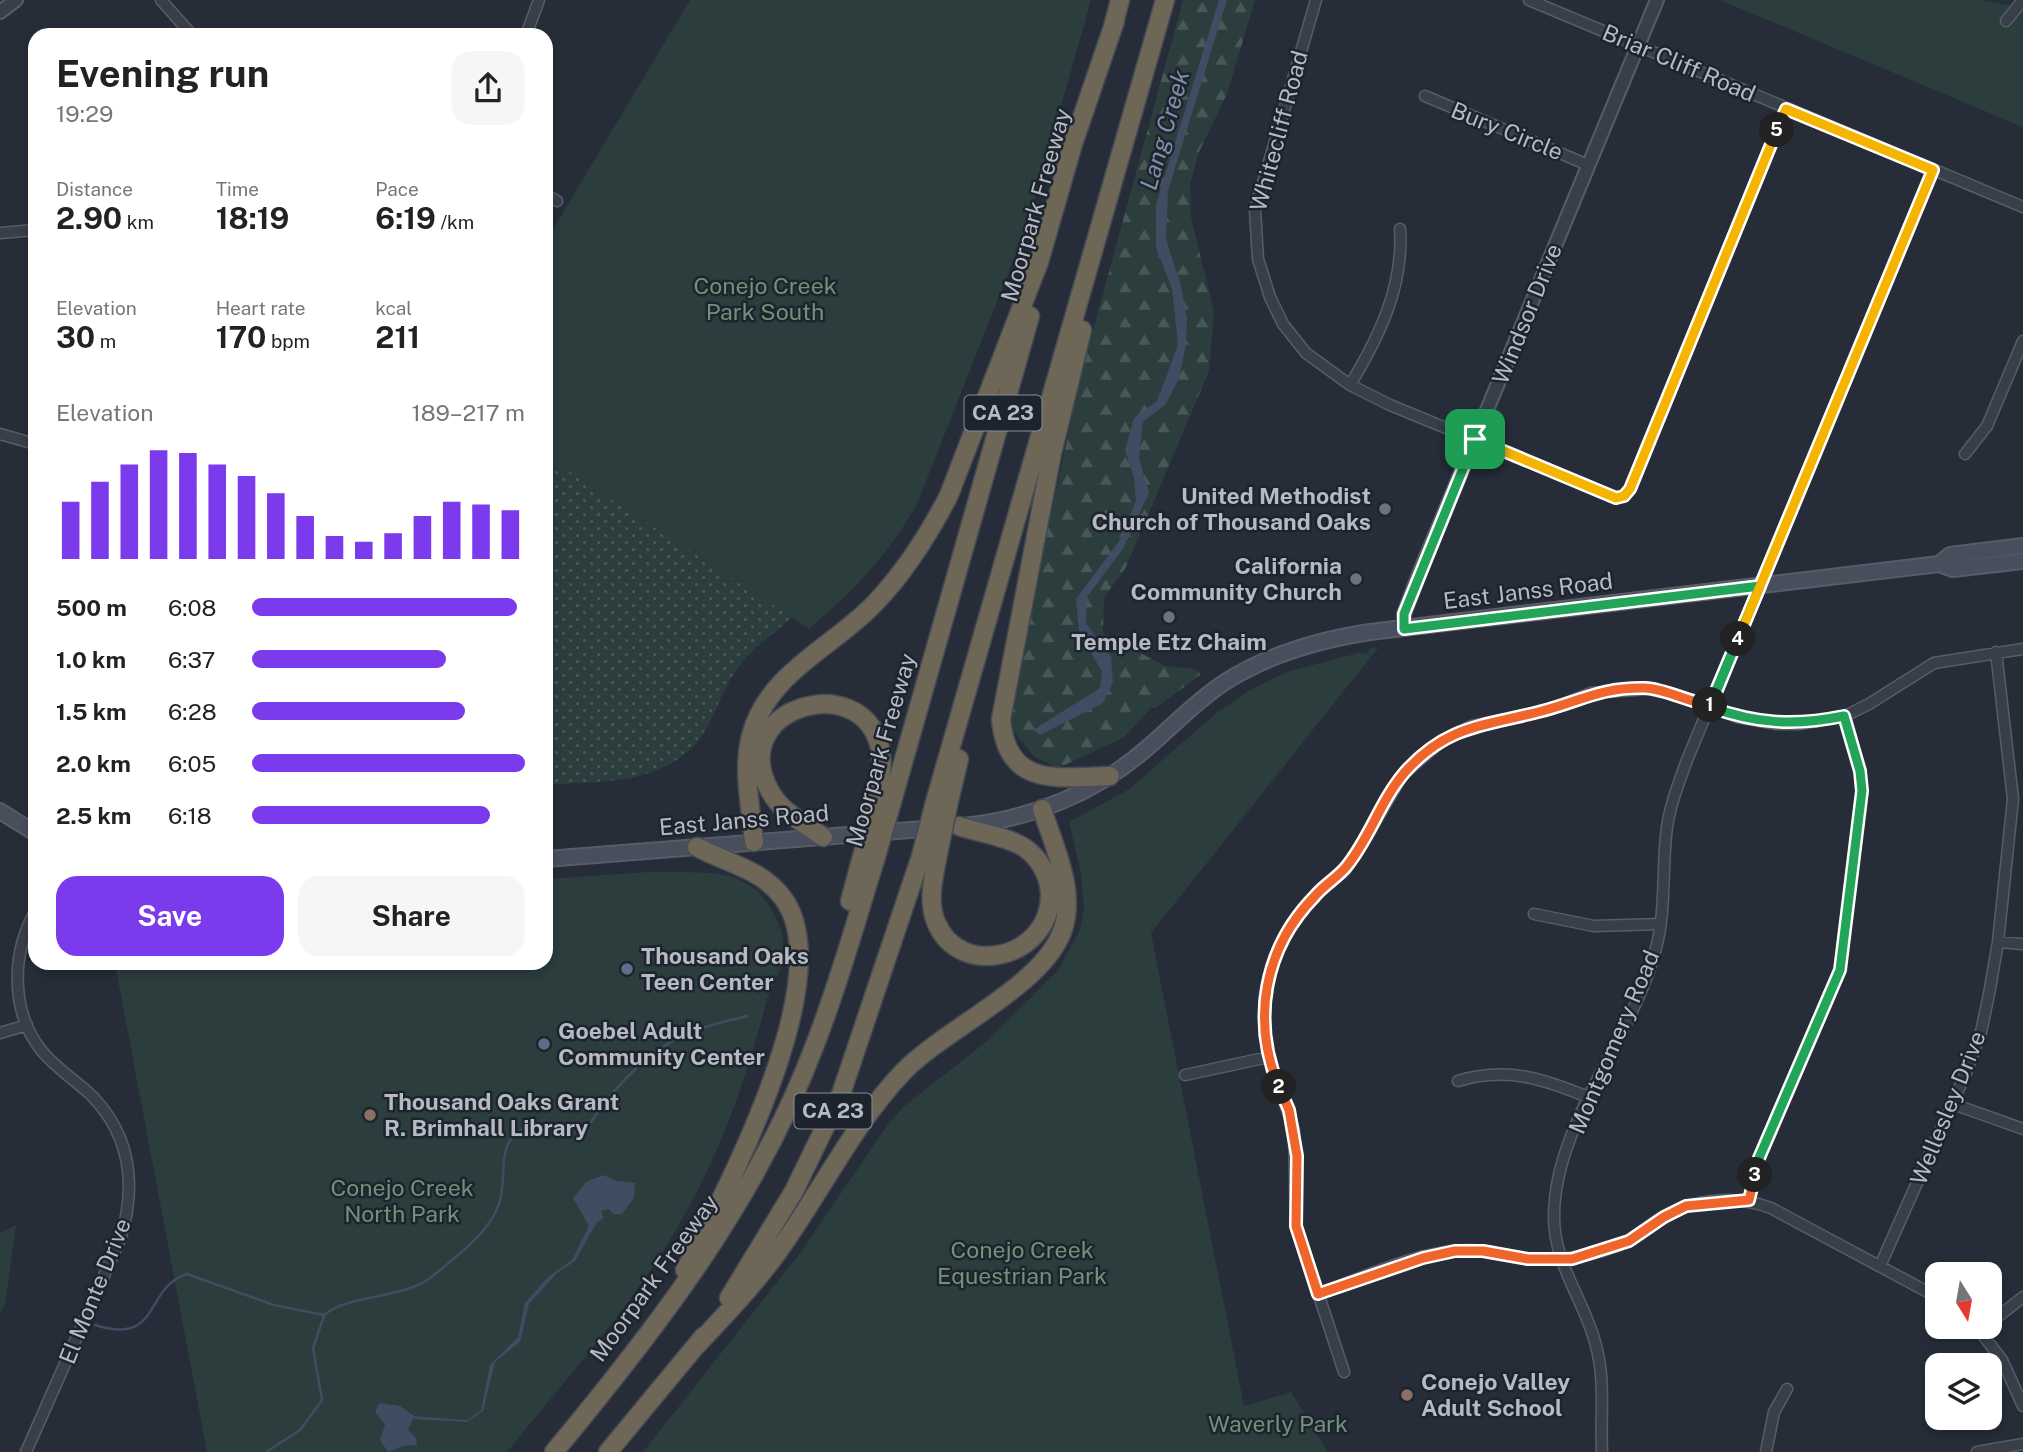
<!DOCTYPE html>
<html lang="en">
<head>
<meta charset="utf-8">
<style>
	:root { --surface:#fff; --page:#f6f6f6; --text:#222; --muted:#767676; --accent:#7c3aed }
	body { margin:0; font-family:"Public Sans",sans-serif; background:var(--page); color:var(--text); height:100vh; display:flex; flex-direction:column; font-size:26px; white-space:nowrap }
	* { box-sizing:border-box; margin:0 }
	p { font-size:23px; color:var(--muted) }
	.icon { flex:none; width:38px; height:38px; fill:none; stroke:currentColor; stroke-width:2; stroke-linecap:round; stroke-linejoin:round }
	.map { position:relative; flex:1; overflow:hidden }
	.drawer { position:absolute; left:28px; top:28px; width:525px; height:942px; display:flex; flex-direction:column; background:var(--surface); border-radius:21px; box-shadow:0 4px 10px #0003 }
	.drawer>* { flex:none }
	.needle { width:46px; rotate:169deg }
	.controls { position:absolute; left:1925px; top:1262px; display:grid; gap:14px }
	.controls a { display:grid; place-items:center; width:77px; height:77px; border-radius:14px; background:var(--surface); box-shadow:0 4px 10px #0003; font-size:35px }
	.pin { position:absolute; display:grid; place-items:center; width:60px; height:60px; color:#fff; margin:-30px; border-radius:14px; box-shadow:0 4px 10px #0006 }
	.km { position:absolute; width:35px; height:35px; margin:-18px; border-radius:50%; background:#222; color:#fff; font-size:19px; line-height:35px; text-align:center }
	.round { display:grid; place-items:center; flex:none; width:74px; height:74px; border-radius:21px; background:var(--page) }
	.headline { display:flex; align-items:center; justify-content:space-between; height:119px; padding:0 28px }
	h1 { font-size:38px; font-weight:700; line-height:52px }
	.metrics { display:grid; grid-template-columns:repeat(3,1fr); gap:10px; height:119px; padding:7px 28px }
	.metrics div { display:grid; align-content:center }
	.metrics b { font-size:30px; font-weight:700 }
	.metrics small { font-size:19px; font-weight:400 }
	.metrics p { font-size:19px }
	.chart { height:196px; padding:14px 28px }
	.chart p { display:flex; justify-content:space-between }
	.chart svg { width:100%; height:126px; margin-top:7px; stroke:var(--accent); stroke-width:6 }
	.cta { display:flex; gap:14px; margin-top:auto; padding:14px 28px }
	.cta a { flex:1; height:80px; border-radius:21px; background:var(--accent); color:#fff; font-size:28px; font-weight:700; line-height:80px; text-align:center }
	.cta a+a { background:var(--page); color:var(--text) }
	ul { padding:0 28px; list-style:none; font-size:23px }
	li { display:grid; grid-template-columns:112px 84px 1fr; align-items:center; height:52px }
	li i { height:18px; border-radius:9px; background:var(--accent) }
	.map>svg:first-child { display:block }
</style>
</head>
<body>
<div class="map">
<svg width="2023" height="1452" viewBox="0 0 2023 1452">
	<defs>
		<pattern id="grass-dots" width="8" height="8" patternUnits="userSpaceOnUse" patternTransform="scale(1.75)"><rect width="8" height="8" fill="#2c3d3e"/><path d="M2 2h.1M6 6h.1" fill="none" stroke="#485758" stroke-width="1.8" stroke-linecap="round"/></pattern>
		<pattern id="forest-firs" width="22" height="20" patternUnits="userSpaceOnUse" patternTransform="scale(1.75)"><rect width="22" height="20" fill="#2c3d3e"/><path d="M5 1l3.5 6h-7zM16 11l3.5 6h-7z" fill="#485758"/></pattern>
	</defs>
	<rect width="100%" height="100%" fill="#262d39"/>
	<!-- grass -->
	<path fill="url(#grass-dots)" d="M 546,453 L 792,617 C 777,631 758,644 744,660 C 708,702 719,745 657,770 C 623,784 582,782 546,785 L 546,582 L 552,570 L 546,566 Z"/>
	<!-- forest -->
	<path fill="url(#forest-firs)" d="M 1183,0 L 1255,0 L 1227,94 L 1199,152 L 1190,184 L 1191,218 L 1214,312 L 1209,371 L 1126,567 L 1104,598 L 1103,633 L 1165,666 L 1194,669 L 1201,674 L 1156,708 L 1151,708 L 1123,738 L 1058,768 L 1035,757 L 1006,723 L 1081,375 Z"/>
	<!-- park -->
	<path fill="#2c3d3e" d="M 690,0 L 1091,0 L 1027,226 L 917,504 C 886,558 856,588 809,629 L 546,456 L 546,241 Z
		M 1720,0 L 1979,0 L 2023,8 L 2023,127 Z
		M 1371,648 L 1378,648 L 1151,933 L 1244,1406 L 1291,1392 L 1328,1452 L 643,1452 L 801,1252 L 886,1127 L 903,1107 L 986,1042 L 1059,969 L 1080,929 L 1084,909 L 1081,873 L 1069,822 L 1128,790 L 1214,715 L 1250,690 L 1287,672 L 1362,652 L 1366,654 Z
		M 649,872 C 684,874 734,865 760,894 C 777,913 790,942 781,967 C 776,982 770,989 765,1006 C 744,1090 711,1177 663,1251 C 618,1322 560,1386 507,1452 L 207,1452 L 116,969 L 119,962 L 546,962 L 546,879 Z
		M 16,1225 L 5,1305 L 0,1313 L 0,1233 Z"/>
	<!-- water -->
	<path fill="#3f4c62" d="M 1219,0 L 1227,0 L 1168,191 L 1166,239 L 1181,286 L 1187,319 L 1186,345 L 1179,378 L 1166,404 L 1143,422 L 1139,458 L 1149,493 L 1123,549 L 1087,597 L 1086,623 L 1111,658 L 1113,682 L 1103,703 L 1040,735 L 1033,730 L 1100,688 L 1102,672 L 1079,632 L 1076,599 L 1122,537 L 1136,500 L 1134,478 L 1125,450 L 1134,418 L 1157,401 L 1178,345 L 1172,289 L 1156,248 L 1156,204 Z
		M 603,1175 L 617,1181 L 635,1183 L 634,1198 L 622,1214 L 613,1214 L 609,1209 L 601,1211 L 604,1218 L 597,1222 L 575,1261 L 557,1273 L 529,1304 L 520,1342 L 495,1362 L 483,1411 L 467,1422 L 413,1419 L 408,1430 L 416,1438 L 417,1445 L 403,1446 L 388,1452 L 380,1440 L 385,1425 L 375,1412 L 379,1403 L 400,1406 L 414,1416 L 451,1419 L 468,1420 L 481,1410 L 490,1365 L 518,1337 L 525,1303 L 548,1277 L 572,1260 L 589,1226 L 573,1198 L 586,1182 Z"/>
	<g fill="none" stroke-linecap="round" stroke-linejoin="round">
		<!-- stream -->
		<path stroke="#3f4c62" stroke-width="2.5" d="M 95,1325 C 162,1346 143,1288 187,1274 L 274,1305 L 324,1315 C 351,1293 405,1300 434,1275 C 457,1256 489,1233 499,1204 C 508,1180 495,1145 521,1130 C 542,1118 563,1131 584,1127 L 590,1123 C 615,1087 647,1050 689,1033 C 707,1025 728,1021 747,1016
			M 266,1452 L 300,1430 L 322,1400 L 313,1348 L 324,1316"/>
		<!-- minor casing -->
		<g stroke="#575d67" stroke-width="13">
			<path id="minor" d="M 161,0 L 192,35
				M 1316,0 L 1255,210 L 1258,259 L 1270,297 L 1283,324 L 1306,353 L 1350,385 L 1390,405 L 1616,498 L 1624,496 L 1630,489 L 1786,109
				M 1529,0 L 2023,207
				M 2006,21 L 2023,0
				M 526,35 L 539,0
				M 1425,96 L 1588,165
				M 546,195 L 557,201
				M 0,233 L 35,230
				M 1350,385 C 1379,337 1404,286 1400,229
				M 0,434 L 35,444
				M 1965,454 L 1987,426 L 2023,341
				M 1534,914 L 1594,926 L 1661,924
				M 1998,942 L 2023,944
				M 0,1033 L 27,1025
				M 1185,1075 L 1269,1057
				M 1458,1081 C 1506,1066 1545,1079 1590,1098
				M 1953,1104 L 2023,1129
				M 1749,1200 L 1759,1158 L 1840,970 L 1862,791 L 1860,770 L 1845,716
				M 1880,1266 L 1968,1068 L 1981,1032 L 1989,994 L 1998,942 L 2013,799 L 1996,652
				M 1318,1294 C 1364,1278 1417,1251 1466,1250 C 1488,1249 1508,1258 1529,1259 C 1557,1261 1582,1258 1608,1249 C 1630,1243 1644,1228 1663,1217 C 1696,1198 1736,1195 1771,1208 L 1937,1297
				M 1990,1323 L 2023,1297
				M 1976,1326 L 2002,1360 L 2023,1406
				M 1344,1372 L 1296,1226 L 1294,1130 L 1269,1057 L 1265,1037 L 1265,994 L 1275,956 L 1289,929 L 1315,895 L 1345,870 L 1357,853 L 1403,774 L 1442,741 L 1471,726 L 1546,711 L 1591,693 L 1649,689 L 1701,702 L 1737,717 L 1777,724 L 1799,724 L 1845,716 L 1869,704 L 1934,663 L 2023,649
				M 26,1452 L 121,1237 C 136,1186 131,1137 93,1097 C 76,1080 56,1069 41,1050 C 11,1012 11,954 35,912
				M 1602,1452 C 1600,1414 1606,1379 1595,1342 C 1583,1298 1554,1264 1554,1217 C 1554,1124 1631,1040 1655,952 C 1666,913 1662,875 1666,836 C 1668,810 1678,785 1687,760 L 1933,170
				M 1766,1452 L 1774,1412 L 1787,1389
				M 1977,1452 L 2023,1444"/>
		</g>
		<!-- tertiary casing -->
		<g stroke="#575d67" stroke-width="16">
			<path id="tertiary" d="M 0,12 L 16,0
				M 1404,629 L 1404,614 L 1419,574 L 1657,0"/>
		</g>
		<!-- secondary casing -->
		<g stroke="#575d67" stroke-width="18">
			<path id="secondary" d="M 1939,564 L 1950,555 L 2023,546
				M 0,811 L 35,833
				M 963,826 C 1031,819 1096,793 1147,748 C 1173,726 1196,701 1225,682 C 1269,654 1318,640 1370,632 L 1939,564 L 1953,569 L 2023,561
				M 546,859 L 936,828"/>
		</g>
		<!-- motorway casing -->
		<g stroke="#444a54" stroke-width="21">
			<path id="motorway" d="M 1112,30 L 1120,0
				M 1082,330 L 1052,453 L 1001,719 C 1007,789 1059,777 1110,776
				M 949,801 L 959,759
				M 935,802 L 1165,0
				M 891,805 L 1030,316
				M 823,837 C 804,823 781,812 770,791 C 724,708 862,667 880,748 C 884,767 879,787 876,807
				M 754,842 C 751,808 742,769 751,736 C 767,672 836,646 877,601 C 907,569 929,534 949,495 L 1039,262 L 1073,144 L 1115,21
				M 938,854 C 934,876 927,900 936,922 C 960,981 1052,958 1050,893 C 1049,875 1039,858 1025,848 C 1009,837 979,833 959,826
				M 850,901 L 861,860
				M 685,1270 C 725,1193 841,976 783,898 C 762,869 726,863 697,847
				M 729,1298 L 794,1191 L 841,1094 L 921,856
				M 697,1345 C 725,1315 753,1286 777,1253 C 820,1194 853,1124 904,1071 C 946,1028 1041,987 1062,932 C 1077,892 1054,847 1042,809
				M 554,1452 C 658,1327 759,1196 816,1042 C 839,983 856,921 875,860
				M 608,1452 L 704,1336"/>
		</g>
		<!-- minor -->
		<use href="#minor" stroke="#393f49" stroke-width="10"/>
		<!-- tertiary -->
		<use href="#tertiary" stroke="#393f49" stroke-width="12"/>
		<!-- secondary -->
		<use href="#secondary" stroke="#484e5c" stroke-width="14"/>
		<!-- motorway -->
		<use href="#motorway" stroke="#6e6657" stroke-width="18"/>
		<!-- motorway-bridge casing -->
		<g stroke="#444a54" stroke-width="21" stroke-linecap="butt">
			<path id="motorway-bridge" d="M 938,854 L 949,801
				M 921,856 L 935,802
				M 861,860 L 876,807
				M 875,860 L 891,805"/>
		</g>
		<!-- motorway-bridge -->
		<use href="#motorway-bridge" stroke="#6e6657" stroke-width="18"/>
	</g>
	<g fill="none" stroke-linecap="round" stroke-linejoin="round">
		<!-- split-1 casing -->
		<g stroke="#fff" stroke-width="14">
			<path id="split-1" d="M 1475,439 L 1404,614 L 1404,629 L 1760,586 L 1710,705"/>
		</g>
		<!-- split-2 casing -->
		<g stroke="#fff" stroke-width="14">
			<path id="split-2" d="M 1279,1087 C 1251,1020 1264,948 1315,896 C 1324,885 1337,878 1346,867 C 1370,838 1380,801 1405,772 C 1448,724 1486,726 1542,711 C 1581,701 1601,687 1645,688 C 1667,689 1690,703 1710,705"/>
		</g>
		<!-- split-3 casing -->
		<g stroke="#fff" stroke-width="14">
			<path id="split-3" d="M 1279,1087 L 1289,1110 L 1297,1156 L 1296,1226 L 1318,1294 L 1423,1258 L 1455,1251 L 1483,1251 L 1528,1259 L 1572,1259 L 1629,1241 L 1664,1217 L 1686,1206 L 1749,1200 L 1755,1175"/>
		</g>
		<!-- split-4 casing -->
		<g stroke="#fff" stroke-width="14">
			<path id="split-4" d="M 1738,639 L 1710,707 C 1757,724 1795,726 1844,716 L 1860,771 L 1862,791 L 1840,970 L 1759,1158 L 1755,1175"/>
		</g>
		<!-- split-5 casing -->
		<g stroke="#fff" stroke-width="14">
			<path id="split-5" d="M 1738,639 L 1933,170 L 1786,109 L 1777,130"/>
		</g>
		<!-- split-6 casing -->
		<g stroke="#fff" stroke-width="14">
			<path id="split-6" d="M 1475,439 L 1616,498 L 1624,496 L 1630,489 L 1777,130"/>
		</g>
		<!-- split-1 -->
		<use href="#split-1" stroke="#22a559" stroke-width="9"/>
		<!-- split-2 -->
		<use href="#split-2" stroke="#f0652b" stroke-width="9"/>
		<!-- split-3 -->
		<use href="#split-3" stroke="#f0652b" stroke-width="9"/>
		<!-- split-4 -->
		<use href="#split-4" stroke="#22a559" stroke-width="9"/>
		<!-- split-5 -->
		<use href="#split-5" stroke="#f5b400" stroke-width="9"/>
		<!-- split-6 -->
		<use href="#split-6" stroke="#f5b400" stroke-width="9"/>
	</g>
	<!-- markers -->
	<g fill="#6b7280" stroke="#1e242e" stroke-width="2.5">
		<circle cx="1385" cy="509" r="7"/>
		<circle cx="1356" cy="579" r="7"/>
		<circle cx="1169" cy="617" r="7"/>
	</g>
	<g fill="#5c6f8a" stroke="#1e242e" stroke-width="2.5">
		<circle cx="627" cy="969" r="7"/>
		<circle cx="544" cy="1044" r="7"/>
	</g>
	<g fill="#8d6e63" stroke="#1e242e" stroke-width="2.5">
		<circle cx="370" cy="1115" r="7"/>
		<circle cx="1407" cy="1395" r="7"/>
	</g>
	<g text-anchor="middle" stroke-width="5" stroke-linejoin="round" paint-order="stroke">
		<!-- shield labels -->
		<g fill="#1e242e" stroke="#888d98" stroke-width="2">
			<rect x="964.5" y="395.5" width="77" height="35" rx="5"/>
			<rect x="794.5" y="1093.5" width="77" height="35" rx="5"/>
		</g>
		<g font-size="21" font-weight="bold" fill="#b5bac5">
			<text x="1003" y="420">CA 23</text>
			<text x="833" y="1118">CA 23</text>
		</g>
		<!-- street labels -->
		<g font-size="23" fill="#b5bac5" stroke="#1e242e">
			<text transform="translate(1679 63) rotate(23)" y="8">Briar Cliff Road</text>
			<text transform="translate(1279 131) rotate(-75)" y="8">Whitecliff Road</text>
			<text transform="translate(1507 131) rotate(22)" y="8">Bury Circle</text>
			<text transform="translate(1036 205) rotate(-74)" y="8">Moorpark Freeway</text>
			<text transform="translate(1527 314) rotate(-68)" y="8">Windsor Drive</text>
			<text transform="translate(1528 591) rotate(-7)" y="8">East Janss Road</text>
			<text transform="translate(881 750) rotate(-74)" y="8">Moorpark Freeway</text>
			<text transform="translate(744 820) rotate(-5)" y="8">East Janss Road</text>
			<text transform="translate(1614 1042) rotate(-67)" y="8">Montgomery Road</text>
			<text transform="translate(1948 1108) rotate(-68)" y="8">Wellesley Drive</text>
			<text transform="translate(654 1278) rotate(-54)" y="8">Moorpark Freeway</text>
			<text transform="translate(95 1291) rotate(-68)" y="8">El Monte Drive</text>
		</g>
		<!-- park labels -->
		<g font-size="23" fill="#6f9379" stroke="#1e242e">
			<text x="765" y="294">Conejo Creek<tspan x="765" dy="26">Park South</tspan></text>
			<text x="402" y="1196">Conejo Creek<tspan x="402" dy="26">North Park</tspan></text>
			<text x="1022" y="1258">Conejo Creek<tspan x="1022" dy="26">Equestrian Park</tspan></text>
			<text x="1278" y="1432">Waverly Park</text>
		</g>
		<!-- poi labels -->
		<g font-size="23" font-weight="bold" fill="#b5bac5" stroke="#1e242e" text-anchor="start">
			<text x="1371" y="504" text-anchor="end">United Methodist<tspan x="1371" dy="26">Church of Thousand Oaks</tspan></text>
			<text x="1342" y="574" text-anchor="end">California<tspan x="1342" dy="26">Community Church</tspan></text>
			<text x="1169" y="650" text-anchor="middle">Temple Etz Chaim</text>
			<text x="641" y="964">Thousand Oaks<tspan x="641" dy="26">Teen Center</tspan></text>
			<text x="558" y="1039">Goebel Adult<tspan x="558" dy="26">Community Center</tspan></text>
			<text x="384" y="1110">Thousand Oaks Grant<tspan x="384" dy="26">R. Brimhall Library</tspan></text>
			<text x="1421" y="1390">Conejo Valley<tspan x="1421" dy="26">Adult School</tspan></text>
		</g>
		<!-- water labels -->
		<g font-size="24" font-style="italic" fill="#808fa9" stroke="#1e242e">
			<text transform="translate(1165 130) rotate(-74)" y="8">Lang Creek</text>
		</g>
	</g>
</svg>
<div class="controls">
<a><svg class="needle" viewBox="-14 -14 28 28"><path d="M0-13l5 13h-10z" fill="#e53935"/><path d="M0 13l5-13h-10z" fill="#767676"/></svg></a>
<a><svg class="icon" aria-label="layers" viewBox="0 0 24 24"><path d="M12 4l9 5-9 5-9-5zM3 14l9 5 9-5"/></svg></a>
</div>
<div class="pin" style="left:1475px;top:439px;background:#1e9e55"><svg class="icon" aria-label="arrive" viewBox="0 0 24 24"><path d="M6 21V4h12l-3 4 3 4H6"/></svg></div>
<b class="km" style="left:1710px;top:705px">1</b>
<b class="km" style="left:1279px;top:1087px">2</b>
<b class="km" style="left:1755px;top:1175px">3</b>
<b class="km" style="left:1738px;top:639px">4</b>
<b class="km" style="left:1777px;top:130px">5</b>
<section class="drawer">
<div class="headline"><div><h1>Evening run</h1><p>19:29</p></div><a class="round"><svg class="icon" aria-label="share" viewBox="0 0 24 24"><path d="M12 15V3M7 8l5-5 5 5M5 13v7h14v-7"/></svg></a></div>
<div class="metrics">
<div><p>Distance</p><b>2.90<small> km</small></b></div>
<div><p>Time</p><b>18:19</b></div>
<div><p>Pace</p><b>6:19<small> /km</small></b></div>
</div>
<div class="metrics">
<div><p>Elevation</p><b>30<small> m</small></b></div>
<div><p>Heart rate</p><b>170<small> bpm</small></b></div>
<div><p>kcal</p><b>211</b></div>
</div>
<div class="chart"><p><span>Elevation</span>189–217 m</p>
<svg viewBox="0 0 160 44" preserveAspectRatio="none"><path d="M5 44V24M15 44V17M25 44V11M35 44V6M45 44V7M55 44V11M65 44V15M75 44V21M85 44V29M95 44V36M105 44V38M115 44V35M125 44V29M135 44V24M145 44V25M155 44V27"/></svg>
</div>
<ul>
<li><b>500 m</b>6:08<i style="width:97%"></i></li>
<li><b>1.0 km</b>6:37<i style="width:71%"></i></li>
<li><b>1.5 km</b>6:28<i style="width:78%"></i></li>
<li><b>2.0 km</b>6:05<i style="width:100%"></i></li>
<li><b>2.5 km</b>6:18<i style="width:87%"></i></li>
</ul>
<div class="cta"><a>Save</a><a>Share</a></div>
</section>
</div>
</body>
</html>
